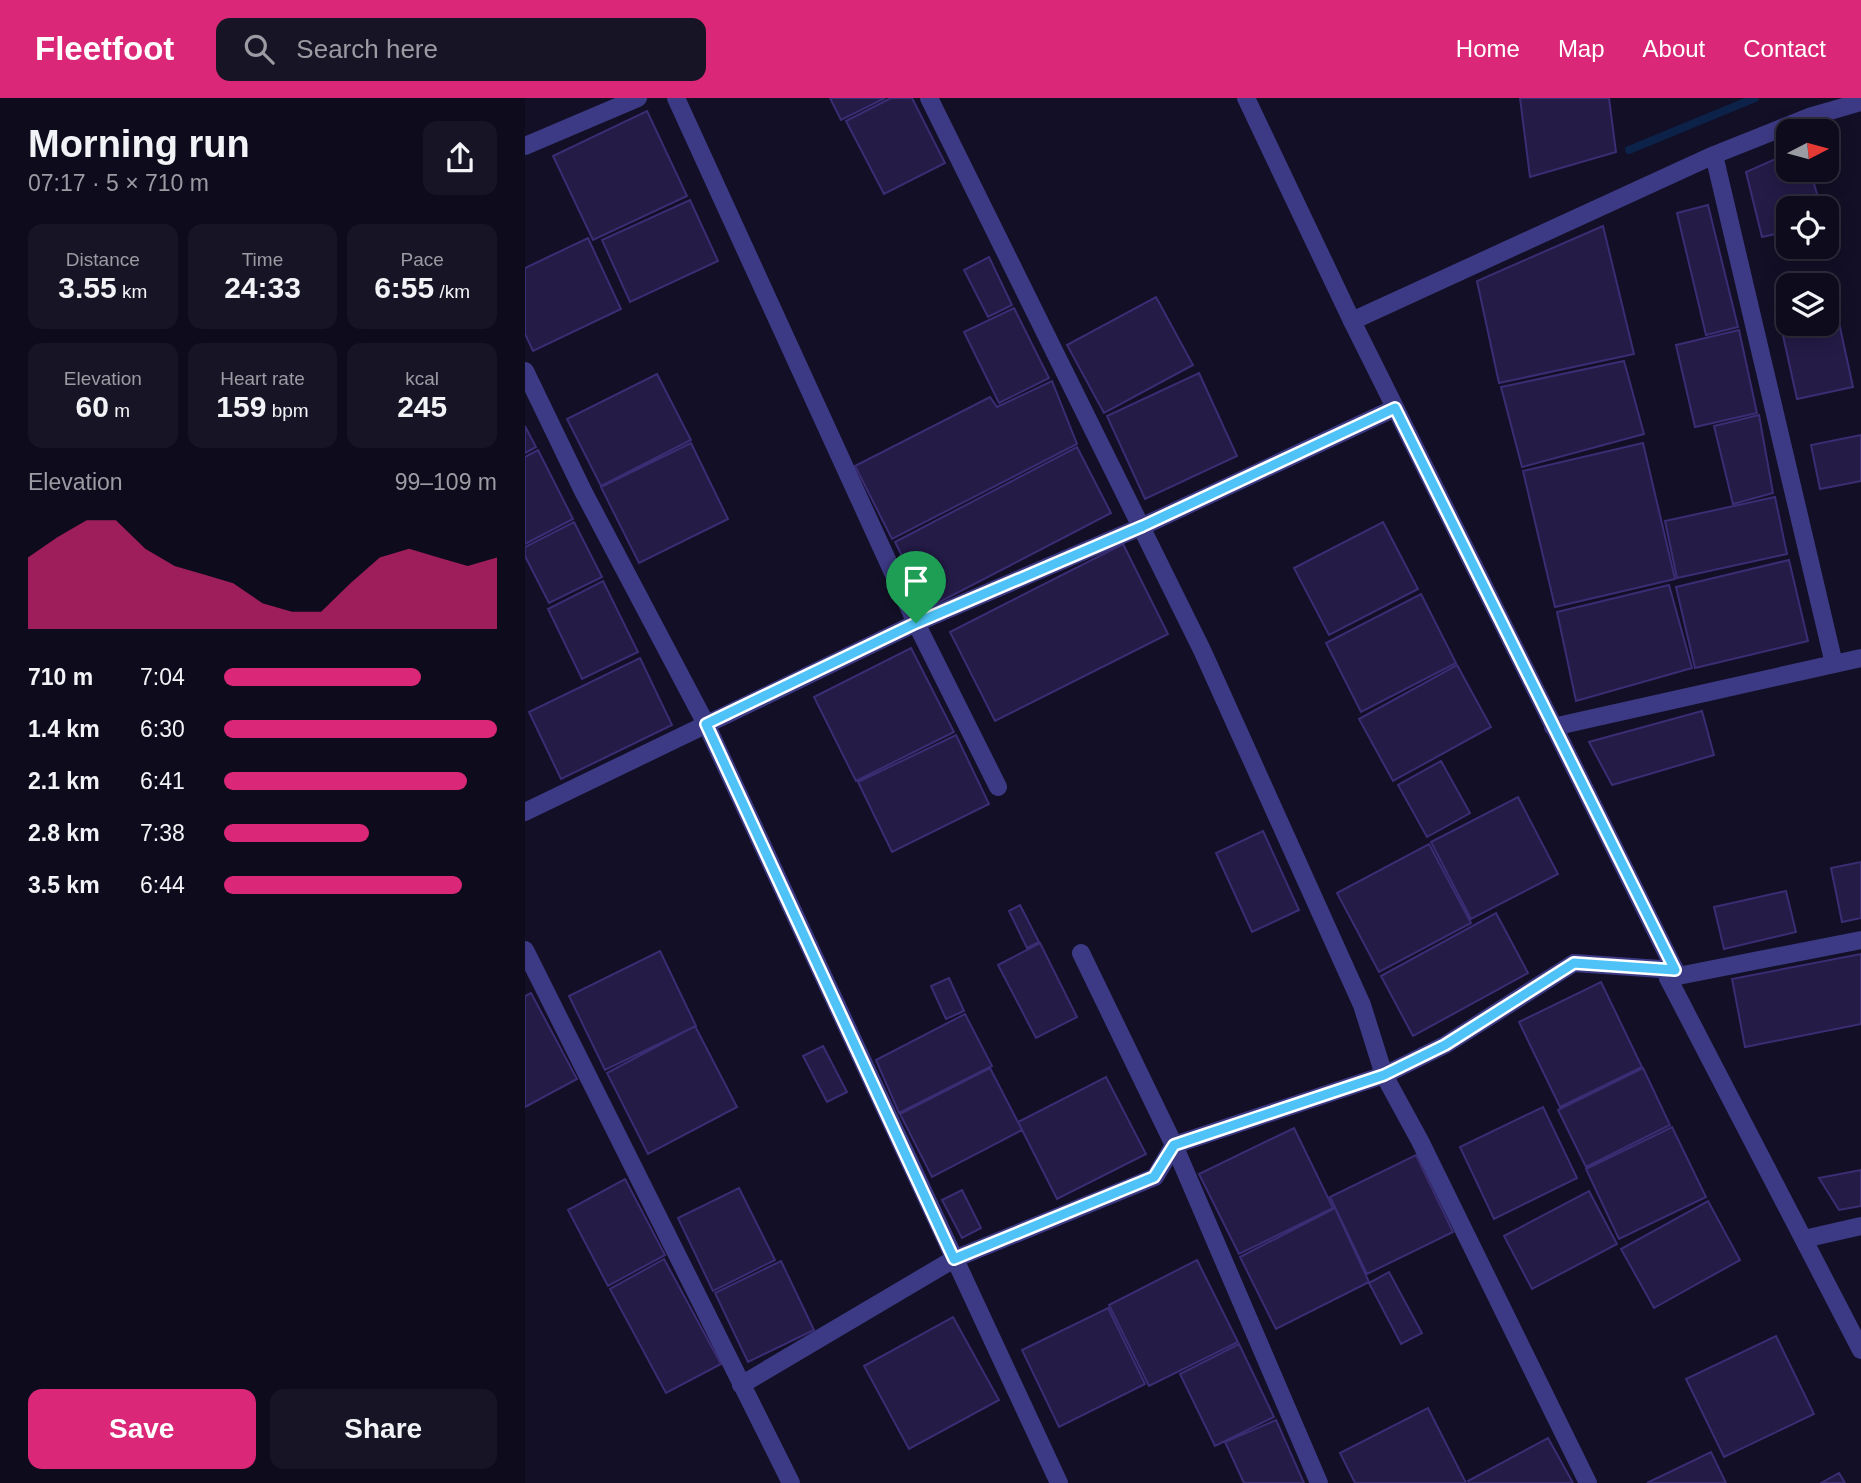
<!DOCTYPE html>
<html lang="en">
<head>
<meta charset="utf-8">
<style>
	:root { --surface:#0e0b1c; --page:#171425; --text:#f1f3f6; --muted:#9b9ba3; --line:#2e2b3b; --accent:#db2777 }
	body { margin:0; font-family:Helvetica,sans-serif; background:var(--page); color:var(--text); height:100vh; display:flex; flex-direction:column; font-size:26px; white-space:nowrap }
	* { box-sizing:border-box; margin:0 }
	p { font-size:23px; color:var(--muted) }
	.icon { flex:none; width:38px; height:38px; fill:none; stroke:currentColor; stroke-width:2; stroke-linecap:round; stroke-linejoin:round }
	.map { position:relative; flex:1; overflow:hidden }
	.panel { display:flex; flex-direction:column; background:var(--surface); width:525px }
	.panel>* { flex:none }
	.needle { width:46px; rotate:84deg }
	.buttons { position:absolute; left:1251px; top:21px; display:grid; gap:14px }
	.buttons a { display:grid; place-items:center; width:63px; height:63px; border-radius:14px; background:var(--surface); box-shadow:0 4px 18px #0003,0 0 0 2px var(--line); font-size:35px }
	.pin { position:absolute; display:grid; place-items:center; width:60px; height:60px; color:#fff; margin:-72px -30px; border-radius:50% 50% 50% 0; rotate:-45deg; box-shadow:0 0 7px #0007 }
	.pin .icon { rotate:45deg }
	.round { display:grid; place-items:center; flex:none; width:74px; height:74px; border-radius:14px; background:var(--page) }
	.summary { display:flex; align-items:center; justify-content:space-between; height:119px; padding:0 28px }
	h1 { font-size:38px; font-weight:700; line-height:52px }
	.stats { display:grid; grid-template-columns:repeat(3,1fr); gap:10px; height:119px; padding:7px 28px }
	.stats div { display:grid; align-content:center; border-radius:14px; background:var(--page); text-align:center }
	.stats b { font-size:30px; font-weight:700 }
	.stats small { font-size:19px; font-weight:400 }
	.stats p { font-size:19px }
	.chart { height:196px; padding:14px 28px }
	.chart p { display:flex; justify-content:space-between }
	.chart svg { width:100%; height:126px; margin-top:7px; fill:var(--accent); opacity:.7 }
	.primary-button { display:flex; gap:14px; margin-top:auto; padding:14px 28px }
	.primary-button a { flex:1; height:80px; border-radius:14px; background:var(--accent); color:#fff; font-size:28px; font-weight:700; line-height:80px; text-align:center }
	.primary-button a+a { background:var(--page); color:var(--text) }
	ul { padding:0 28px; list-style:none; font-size:23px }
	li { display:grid; grid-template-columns:112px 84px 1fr; align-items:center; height:52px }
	li i { height:18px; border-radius:9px; background:var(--accent) }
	header { display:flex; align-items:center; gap:42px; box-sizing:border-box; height:98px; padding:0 35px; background:var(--accent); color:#fff }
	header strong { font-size:33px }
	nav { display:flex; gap:38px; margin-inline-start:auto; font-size:24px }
	.search { width:490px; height:63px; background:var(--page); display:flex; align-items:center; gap:18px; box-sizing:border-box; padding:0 24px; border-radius:14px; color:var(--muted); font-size:26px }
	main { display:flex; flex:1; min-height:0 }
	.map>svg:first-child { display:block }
</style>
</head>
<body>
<header>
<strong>Fleetfoot</strong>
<div class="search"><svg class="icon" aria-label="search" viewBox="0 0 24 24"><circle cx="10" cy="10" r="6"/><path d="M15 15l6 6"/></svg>Search here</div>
<nav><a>Home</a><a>Map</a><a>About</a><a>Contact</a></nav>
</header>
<main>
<section class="panel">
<div class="summary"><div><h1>Morning run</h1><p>07:17 · 5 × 710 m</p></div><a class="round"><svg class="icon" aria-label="share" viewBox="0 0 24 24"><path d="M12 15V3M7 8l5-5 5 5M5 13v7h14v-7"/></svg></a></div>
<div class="stats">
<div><p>Distance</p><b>3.55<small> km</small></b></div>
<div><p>Time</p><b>24:33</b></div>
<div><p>Pace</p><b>6:55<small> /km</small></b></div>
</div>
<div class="stats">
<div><p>Elevation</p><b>60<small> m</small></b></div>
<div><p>Heart rate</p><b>159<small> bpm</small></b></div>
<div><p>kcal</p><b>245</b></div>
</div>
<div class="chart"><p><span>Elevation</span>99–109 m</p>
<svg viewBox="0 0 160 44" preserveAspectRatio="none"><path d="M0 44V19L10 12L20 6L30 6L40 16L50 22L60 25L70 28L80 35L90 38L100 38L110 28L120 19L130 16L140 19L150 22L160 19V44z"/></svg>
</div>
<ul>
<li><b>710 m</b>7:04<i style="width:72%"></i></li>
<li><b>1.4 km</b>6:30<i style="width:100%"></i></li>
<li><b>2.1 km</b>6:41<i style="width:89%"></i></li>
<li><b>2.8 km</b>7:38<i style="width:53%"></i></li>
<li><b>3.5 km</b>6:44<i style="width:87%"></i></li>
</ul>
<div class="primary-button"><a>Save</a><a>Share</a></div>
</section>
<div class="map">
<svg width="1336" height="1385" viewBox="0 0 1336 1385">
	<rect width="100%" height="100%" fill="#130f26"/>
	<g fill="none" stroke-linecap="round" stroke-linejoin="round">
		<!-- stream -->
		<path stroke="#0c2248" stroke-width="8" d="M 1104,52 L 1230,0"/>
	</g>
	<!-- building -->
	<path fill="#241b47" stroke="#3b2d73" stroke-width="2" d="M 305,0 L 360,0 L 316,22 Z
		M 366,0 L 387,0 L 420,65 L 359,96 L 321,23 Z
		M 995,0 L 1084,0 L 1091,54 L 1005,79 Z
		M 122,13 L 162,98 L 68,142 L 28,58 Z
		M 1264,55 L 1264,72 L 1285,72 L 1296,110 L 1264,110 L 1264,133 L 1237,139 L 1221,74 Z
		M 165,102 L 193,163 L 105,204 L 77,142 Z
		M 1183,107 L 1213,229 L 1181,237 L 1152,115 Z
		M 1078,128 L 1109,256 L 974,285 L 952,183 Z
		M 63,140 L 96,211 L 8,253 L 0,236 L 0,170 Z
		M 464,159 L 487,207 L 463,219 L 439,172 Z
		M 631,199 L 668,267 L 579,315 L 542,247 Z
		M 489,210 L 524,280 L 474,305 L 439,234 Z
		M 1311,211 L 1328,289 L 1272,301 L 1255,224 L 1302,226 L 1302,213 Z
		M 1214,232 L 1232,315 L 1170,329 L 1151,247 Z
		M 1099,263 L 1119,336 L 997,369 L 976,289 Z
		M 674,275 L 712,358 L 620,401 L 582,318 Z
		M 132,276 L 166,342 L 76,388 L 42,321 Z
		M 527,283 L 552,346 L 367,441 L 330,368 L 465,299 L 472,309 Z
		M 1234,317 L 1248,395 L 1208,406 L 1189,328 Z
		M 0,328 L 11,349 L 0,355 Z
		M 1336,337 L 1336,383 L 1295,391 L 1286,347 Z
		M 166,345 L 203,421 L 114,465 L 76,389 Z
		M 1118,345 L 1150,481 L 1030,509 L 998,373 Z
		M 552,349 L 586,415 L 403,510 L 370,444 Z
		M 13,352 L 48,421 L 0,446 L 0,359 Z
		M 1250,399 L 1262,456 L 1152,480 L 1140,423 Z
		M 49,424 L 77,479 L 24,505 L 0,458 L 0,449 Z
		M 858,424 L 893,491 L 804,537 L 769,470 Z
		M 598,446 L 643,536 L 470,623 L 425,534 Z
		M 1264,462 L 1283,543 L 1170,570 L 1151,489 Z
		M 78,483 L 113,554 L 57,581 L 23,511 Z
		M 1144,487 L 1167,570 L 1051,603 L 1032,514 Z
		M 896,496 L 931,565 L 836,614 L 801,545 Z
		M 386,550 L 429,634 L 331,683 L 289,599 Z
		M 115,560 L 147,627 L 36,681 L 4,614 Z
		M 932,567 L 966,629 L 868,683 L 834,621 Z
		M 1177,613 L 1189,657 L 1087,687 L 1064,644 Z
		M 431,637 L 464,706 L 367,754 L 333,684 Z
		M 916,663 L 945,715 L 902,739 L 873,687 Z
		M 993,699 L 1033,776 L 946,821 L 906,744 Z
		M 738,733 L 774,812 L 727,834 L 691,755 Z
		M 904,746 L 946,825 L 854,874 L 812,795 Z
		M 1336,764 L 1336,820 L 1317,824 L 1306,770 Z
		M 1261,793 L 1271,834 L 1199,851 L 1189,809 Z
		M 495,807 L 514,844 L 502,850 L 484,813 Z
		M 971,815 L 1003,875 L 888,938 L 856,878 Z
		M 515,845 L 552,919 L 511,940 L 473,867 Z
		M 135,853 L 171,928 L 80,972 L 44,898 Z
		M 1336,856 L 1336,926 L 1220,949 L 1207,881 Z
		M 424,880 L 439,913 L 421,921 L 406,888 Z
		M 1076,884 L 1117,969 L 1035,1009 L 994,924 Z
		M 6,895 L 52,981 L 0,1009 L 0,898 Z
		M 440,916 L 467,968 L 374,1015 L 351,962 Z
		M 170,928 L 212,1009 L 123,1056 L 82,975 Z
		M 298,948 L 322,994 L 302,1004 L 278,958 Z
		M 465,970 L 497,1032 L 407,1079 L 375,1016 Z
		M 1118,970 L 1145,1027 L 1061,1069 L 1033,1012 Z
		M 581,979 L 621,1056 L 532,1101 L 493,1024 Z
		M 1018,1009 L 1052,1080 L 969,1121 L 935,1049 Z
		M 1147,1029 L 1181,1099 L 1094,1141 L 1061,1071 Z
		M 769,1030 L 808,1110 L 714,1156 L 674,1076 Z
		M 891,1057 L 928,1134 L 842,1176 L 805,1099 Z
		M 1336,1072 L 1336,1108 L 1314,1112 L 1294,1080 Z
		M 100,1081 L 140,1157 L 83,1188 L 43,1112 Z
		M 214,1090 L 250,1162 L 188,1193 L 153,1120 Z
		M 437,1092 L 456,1130 L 437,1140 L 417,1102 Z
		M 1064,1093 L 1092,1146 L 1007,1191 L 979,1138 Z
		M 1183,1103 L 1215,1162 L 1129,1210 L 1096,1151 Z
		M 810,1110 L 844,1184 L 751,1231 L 715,1159 Z
		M 139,1161 L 196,1266 L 141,1295 L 85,1191 Z
		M 672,1162 L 713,1244 L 624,1288 L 584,1207 Z
		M 256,1163 L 289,1232 L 223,1264 L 190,1195 Z
		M 864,1174 L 897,1235 L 876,1246 L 844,1185 Z
		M 583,1210 L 620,1286 L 534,1329 L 497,1252 Z
		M 428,1219 L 474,1302 L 384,1351 L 339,1268 Z
		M 1251,1238 L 1289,1316 L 1199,1359 L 1161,1281 Z
		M 714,1246 L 749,1319 L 690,1348 L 655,1276 Z
		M 903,1310 L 941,1385 L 830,1385 L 815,1355 Z
		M 751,1322 L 779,1385 L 719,1385 L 700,1344 Z
		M 1023,1340 L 1048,1385 L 944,1385 L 943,1383 Z
		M 1186,1354 L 1201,1385 L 1122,1385 Z
		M 1314,1375 L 1320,1385 L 1296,1385 Z"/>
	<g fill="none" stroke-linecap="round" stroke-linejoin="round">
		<!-- minor -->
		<path stroke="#3d3a85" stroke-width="18" d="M 151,0 L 391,525 L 473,689
			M 404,0 L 677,552 L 837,907 L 859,977 L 895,1043 L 1063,1385
			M 0,48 L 113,0
			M 1189,57 L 1309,566
			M 827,223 L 1189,57 L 1284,19 L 1336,4
			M 0,273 L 58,393 L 181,626 L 534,1385
			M 1028,629 L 1336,560
			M 0,714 L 391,525 L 618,428 L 870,310
			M 0,852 L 266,1385
			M 556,855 L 649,1047 L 794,1385
			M 1143,880 L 1336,842
			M 1279,1141 L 1336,1128
			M 216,1287 L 429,1161 L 630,1079 L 649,1047 L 859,977 L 920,947 L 1049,865 L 1150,872"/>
		<!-- tertiary -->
		<path stroke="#3d3a85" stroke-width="18" d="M 721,0 L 827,223 L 1150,872 L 1143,880 L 1336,1252"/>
	</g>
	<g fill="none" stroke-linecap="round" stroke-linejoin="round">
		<!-- route casing -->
		<g stroke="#fff" stroke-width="14">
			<path id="route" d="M 870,310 L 1150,872 L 1049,865 L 920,947 L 859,977 L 649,1047 L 629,1079 L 429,1161 L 181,626 L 391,525 L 618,428 Z"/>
		</g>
		<!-- route -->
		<use href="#route" stroke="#4fc3f7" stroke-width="9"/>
	</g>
</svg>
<div class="buttons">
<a><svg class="needle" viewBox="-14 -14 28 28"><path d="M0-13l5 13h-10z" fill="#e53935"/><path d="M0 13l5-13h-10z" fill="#9b9ba3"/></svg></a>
<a><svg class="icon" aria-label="locate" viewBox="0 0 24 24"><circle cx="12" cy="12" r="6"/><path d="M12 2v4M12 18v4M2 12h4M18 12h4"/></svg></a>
<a><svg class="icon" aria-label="layers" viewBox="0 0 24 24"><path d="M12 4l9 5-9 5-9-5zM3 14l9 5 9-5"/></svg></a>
</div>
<div class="pin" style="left:391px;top:525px;background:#1e9e55"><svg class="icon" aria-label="arrive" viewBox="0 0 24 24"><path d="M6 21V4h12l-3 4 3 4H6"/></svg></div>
</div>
</main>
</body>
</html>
